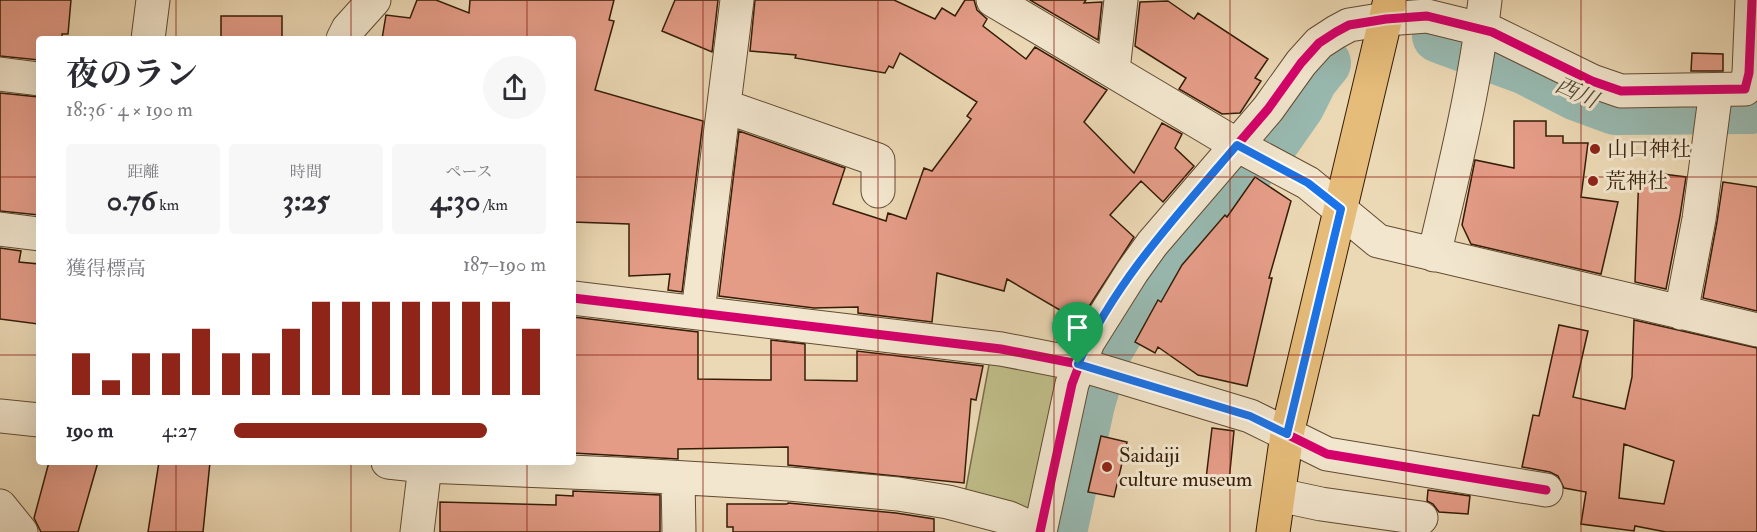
<!DOCTYPE html>
<html lang="ja">
<head>
<meta charset="utf-8">
<style>
	:root { --surface:#fff; --page:#f7f7f7; --text:#2b2b33; --muted:#7c7c81; --accent:#8f2418 }
	body { margin:0; font-family:"IM FELL Double Pica","Noto Serif JP",serif; background:var(--page); color:var(--text); height:100vh; display:flex; flex-direction:column; font-size:22px; white-space:nowrap }
	* { box-sizing:border-box; margin:0 }
	p { font-size:20px; color:var(--muted) }
	.icon { flex:none; width:33px; height:33px; fill:none; stroke:currentColor; stroke-width:2; stroke-linecap:round; stroke-linejoin:round }
	.map { position:relative; flex:1; overflow:hidden }
	.sheet { position:absolute; left:36px; top:36px; width:540px; height:429px; display:flex; flex-direction:column; background:var(--surface); border-radius:6px; box-shadow:0 6px 24px #0002 }
	.sheet>* { flex:none }
	.pin { position:absolute; display:grid; place-items:center; width:51px; height:51px; color:#fff; margin:-62px -26px; border-radius:50% 50% 50% 0; rotate:-45deg; box-shadow:0 0 6px #0007 }
	.pin .icon { rotate:45deg }
	.round { display:grid; place-items:center; flex:none; width:63px; height:63px; border-radius:32px; background:var(--page) }
	.overview { display:flex; align-items:center; justify-content:space-between; height:102px; padding:0 30px }
	h1 { font-size:33px; font-weight:700; line-height:45px }
	.stats { display:grid; grid-template-columns:repeat(3,1fr); gap:9px; height:102px; padding:6px 30px }
	.stats div { display:grid; align-content:center; border-radius:6px; background:var(--page); text-align:center }
	.stats b { font-size:30px; font-weight:700 }
	.stats small { font-size:16px; font-weight:400 }
	.stats p { font-size:16px }
	.chart { height:168px; padding:12px 30px }
	.chart p { display:flex; justify-content:space-between }
	.chart svg { width:100%; height:108px; margin-top:6px; stroke:var(--accent); stroke-width:6 }
	ul { padding:0 30px; list-style:none; font-size:20px }
	li { display:grid; grid-template-columns:96px 72px 1fr; align-items:center; height:45px }
	li i { height:15px; border-radius:8px; background:var(--accent) }
	.map>svg:first-child { display:block }
</style>
</head>
<body>
<div class="map">
<svg width="1757" height="532" viewBox="0 0 1757 532">
	<rect width="100%" height="100%" fill="#ebd8b4"/>
	<filter id="stains"><feTurbulence type="fractalNoise" baseFrequency=".00333" numOctaves="4"/><feColorMatrix values="0 0 0 0 .2 0 0 0 0 .09 0 0 0 0 .02 0 0 0 .5 -.17"/></filter>
	<radialGradient id="worn" r=".72"><stop offset=".6" stop-color="#630" stop-opacity="0"/><stop offset="1" stop-color="#630" stop-opacity=".3"/></radialGradient>
	<!-- green -->
	<path fill="#bebc88" stroke="#7a6c47" stroke-width="1.5" d="M 990,359 L 1065,373 L 1033,520 L 964,499 Z"/>
	<g fill="none" stroke-linecap="round" stroke-linejoin="round">
		<!-- river -->
		<path stroke="#98b9b0" stroke-width="54" d="M 1439,36 L 1526,68 L 1577,94 L 1615,108 L 1750,107 L 1757,100
			M 1270,145 L 1298,105 L 1311,79 L 1324,63
			M 1105,351 C 1143,284 1197,229 1247,171
			M 1060,532 L 1088,404 L 1094,383"/>
	</g>
	<!-- building -->
	<path fill="#e49c87" stroke="#351c06" stroke-width="1.5" fill-rule="evenodd" d="M 0,0 L 71,0 L 68,34 L 62,34 L 62,39 L 39,39 L 39,60 L 0,56 Z
		M 417,0 L 436,0 L 469,13 L 470,0 L 614,0 L 609,20 L 614,21 L 595,90 L 703,121 L 682,292 L 668,290 L 670,274 L 629,276 L 629,224 L 573,222 L 573,39 L 382,39 L 386,15 L 410,18 Z
		M 675,0 L 718,0 L 712,52 L 662,31 Z
		M 755,0 L 894,0 L 935,19 L 942,8 L 955,16 L 965,0 L 974,0 L 977,10 L 987,19 L 983,26 L 1026,59 L 1035,47 L 1107,90 L 1084,122 L 1134,173 L 1162,123 L 1182,134 L 1175,148 L 1194,166 L 1163,202 L 1141,181 L 1110,215 L 1134,237 L 1077,325 L 1063,316 L 1065,313 L 1007,279 L 1004,291 L 937,273 L 932,322 L 858,313 L 858,307 L 814,308 L 719,296 L 739,131 L 845,168 L 833,204 L 886,221 L 888,213 L 906,219 L 924,168 L 932,171 L 971,119 L 967,116 L 977,102 L 900,53 L 893,68 L 889,66 L 885,73 L 795,58 L 796,55 L 750,51 Z
		M 1030,0 L 1086,0 L 1084,3 L 1102,2 L 1098,40 Z
		M 1168,1 L 1194,19 L 1198,13 L 1268,59 L 1255,78 L 1261,81 L 1240,113 L 1222,114 L 1179,89 L 1186,78 L 1135,46 L 1140,2 Z
		M 221,16 L 282,16 L 282,39 L 221,39 Z
		M 1692,53 L 1723,54 L 1723,71 L 1691,71 Z
		M 0,93 L 39,97 L 39,215 L 0,211 Z
		M 1514,121 L 1546,121 L 1546,136 L 1563,136 L 1563,143 L 1588,143 L 1581,197 L 1618,202 L 1601,274 L 1471,244 L 1462,225 L 1475,160 L 1514,168 Z
		M 1639,171 L 1686,177 L 1680,216 L 1666,289 L 1635,282 Z
		M 1255,177 L 1291,201 L 1269,278 L 1272,278 L 1247,386 L 1198,375 L 1158,347 L 1155,353 L 1135,342 L 1158,300 L 1161,302 L 1182,265 L 1225,215 L 1227,217 Z
		M 1723,182 L 1757,187 L 1757,311 L 1703,298 L 1717,222 Z
		M 0,248 L 21,251 L 19,262 L 39,264 L 38,324 L 0,319 Z
		M 573,317 L 698,332 L 698,379 L 771,380 L 771,340 L 805,344 L 805,380 L 857,381 L 857,351 L 983,366 L 976,400 L 971,399 L 964,483 L 788,465 L 788,447 L 678,449 L 678,459 L 573,453 Z
		M 1634,320 L 1757,348 L 1757,532 L 1666,532 L 1635,526 L 1634,531 L 1581,524 L 1586,492 L 1564,488 L 1558,476 L 1550,472 L 1522,467 L 1533,415 L 1539,416 L 1559,325 L 1588,331 L 1573,397 L 1625,409 L 1632,377 ZM 1624,444 L 1674,461 L 1664,504 L 1619,498 Z
		M 1212,428 L 1234,431 L 1229,481 L 1206,479 Z
		M 1101,436 L 1127,442 L 1114,497 L 1088,492 Z
		M 49,462 L 98,462 L 78,532 L 41,532 L 34,518 Z
		M 159,462 L 210,462 L 203,532 L 148,532 Z
		M 1428,490 L 1470,496 L 1468,514 L 1439,512 L 1433,504 L 1427,501 Z
		M 573,491 L 660,495 L 660,532 L 440,532 L 440,502 L 556,505 L 556,495 L 573,496 Z
		M 788,503 L 896,513 L 934,519 L 934,532 L 733,532 L 733,527 L 727,527 L 727,504 L 787,504 Z"/>
	<g fill="none" stroke-linecap="round" stroke-linejoin="round">
		<!-- minor casing -->
		<g stroke="#624b32" stroke-width="35">
			<path id="minor" d="M 993,0 L 1237,145 L 1308,183 L 1378,241 L 1757,330
				M 148,39 L 153,0
				M 343,39 L 348,29 L 374,0
				M 1113,70 L 1121,0
				M 0,74 L 39,79
				M 724,106 L 878,160 L 878,191
				M 0,229 L 39,234
				M 1434,255 C 1454,171 1475,86 1485,0
				M 573,298 L 1001,349 L 1078,364 L 1250,416 L 1327,454 L 1546,490
				M 698,312 L 737,0
				M 1681,313 L 1699,219 L 1716,90
				M 0,416 L 39,420
				M 388,462 L 425,466 L 618,474 L 789,484 L 898,494 L 948,502 L 1009,518 L 1040,532
				M 678,478 L 679,532
				M 1279,495 L 1321,504 L 1421,518
				M 0,506 L 21,532
				M 417,532 L 425,466 L 430,462
				M 1040,532 L 1072,384 L 1088,342 L 1132,272 L 1152,244 L 1268,109 L 1301,63 L 1319,43 L 1336,32 L 1349,25 L 1386,19 L 1427,16 L 1492,32 L 1592,81 L 1621,91 L 1745,89 L 1749,73 L 1752,0"/>
		</g>
		<!-- major casing -->
		<g stroke="#351c06" stroke-width="35">
			<path id="major" d="M 1273,532 L 1287,434 L 1390,0"/>
		</g>
		<!-- minor -->
		<use href="#minor" stroke="#f2e6ce" stroke-width="33"/>
		<!-- major -->
		<use href="#major" stroke="#e6bc7a" stroke-width="33"/>
		<!-- cycleway casing -->
		<g stroke="#f2e6ce" stroke-width="13">
			<path id="cycleway" d="M 573,298 L 1001,349 L 1078,364 L 1250,416 L 1327,454 L 1546,490
				M 1040,532 L 1072,384 L 1088,342 L 1132,272 L 1152,244 L 1268,109 L 1301,63 L 1319,43 L 1336,32 L 1349,25 L 1386,19 L 1427,16 L 1492,32 L 1592,81 L 1621,91 L 1745,89 L 1749,73 L 1752,0"/>
		</g>
		<!-- cycleway -->
		<use href="#cycleway" stroke="#d6006c" stroke-width="9"/>
	</g>
	<g fill="none" stroke-linecap="round" stroke-linejoin="round">
		<!-- route casing -->
		<g stroke="#fff" stroke-width="12">
			<path id="route" d="M 1237,145 L 1308,183 L 1341,209 L 1287,434 L 1250,416 L 1078,364 C 1116,280 1178,214 1237,145 Z"/>
		</g>
		<!-- route -->
		<use href="#route" stroke="#1a73e8" stroke-width="8"/>
	</g>
	<!-- grid -->
	<path fill="none" stroke="#8f2418" stroke-width="1.5" stroke-opacity="0.55" d="M 176,0 L 176,39M 351,0 L 351,39M 527,0 L 527,39M 703,0 L 703,532M 878,0 L 878,532M 1054,0 L 1054,532M 1230,0 L 1230,532M 1406,0 L 1406,532M 1581,0 L 1581,532M 0,177 L 39,177M 573,177 L 1757,177M 0,355 L 39,355M 573,355 L 1757,355M 176,462 L 176,532M 351,462 L 351,532M 527,462 L 527,532"/>
	<!-- markers -->
	<g fill="#8f2418" stroke="#f2e6ce" stroke-width="2">
		<circle cx="1595" cy="149" r="6"/>
		<circle cx="1593" cy="181" r="6"/>
		<circle cx="1107" cy="467" r="6"/>
	</g>
	<g text-anchor="middle" stroke-width="6" stroke-linejoin="round" paint-order="stroke">
		<!-- poi labels -->
		<g font-size="21" fill="#351c06" stroke="#f2e6ce" text-anchor="start">
			<text x="1607" y="156">山口神社</text>
			<text x="1605" y="188">荒神社</text>
			<text x="1119" y="462">Saidaiji<tspan x="1119" dy="24">culture museum</tspan></text>
		</g>
		<!-- water labels -->
		<g font-size="22" font-style="italic" fill="#534b39" stroke="#f2e6ce">
			<text transform="translate(1577 92) rotate(24)" y="8">西川</text>
		</g>
	</g>
	<rect width="100%" height="100%" filter="url(#stains)"/>
	<rect width="100%" height="100%" fill="url(#worn)"/>
</svg>
<div class="pin" style="left:1078px;top:364px;background:#1e9e55"><svg class="icon" aria-label="arrive" viewBox="0 0 24 24"><path d="M6 21V4h12l-3 4 3 4H6"/></svg></div>
<section class="sheet">
<div class="overview"><div><h1>夜のラン</h1><p>18:36 · 4 × 190 m</p></div><a class="round"><svg class="icon" aria-label="share" viewBox="0 0 24 24"><path d="M12 15V3M7 8l5-5 5 5M5 13v7h14v-7"/></svg></a></div>
<div class="stats">
<div><p>距離</p><b>0.76<small> km</small></b></div>
<div><p>時間</p><b>3:25</b></div>
<div><p>ペース</p><b>4:30<small> /km</small></b></div>
</div>
<div class="chart"><p><span>獲得標高</span>187–190 m</p>
<svg viewBox="0 0 160 44" preserveAspectRatio="none"><path d="M5 44V27M15 44V38M25 44V27M35 44V27M45 44V17M55 44V27M65 44V27M75 44V17M85 44V6M95 44V6M105 44V6M115 44V6M125 44V6M135 44V6M145 44V6M155 44V17"/></svg>
</div>
<ul>
<li><b>190 m</b>4:27<i style="width:81%"></i></li>
</ul>
</section>
</div>
</body>
</html>
